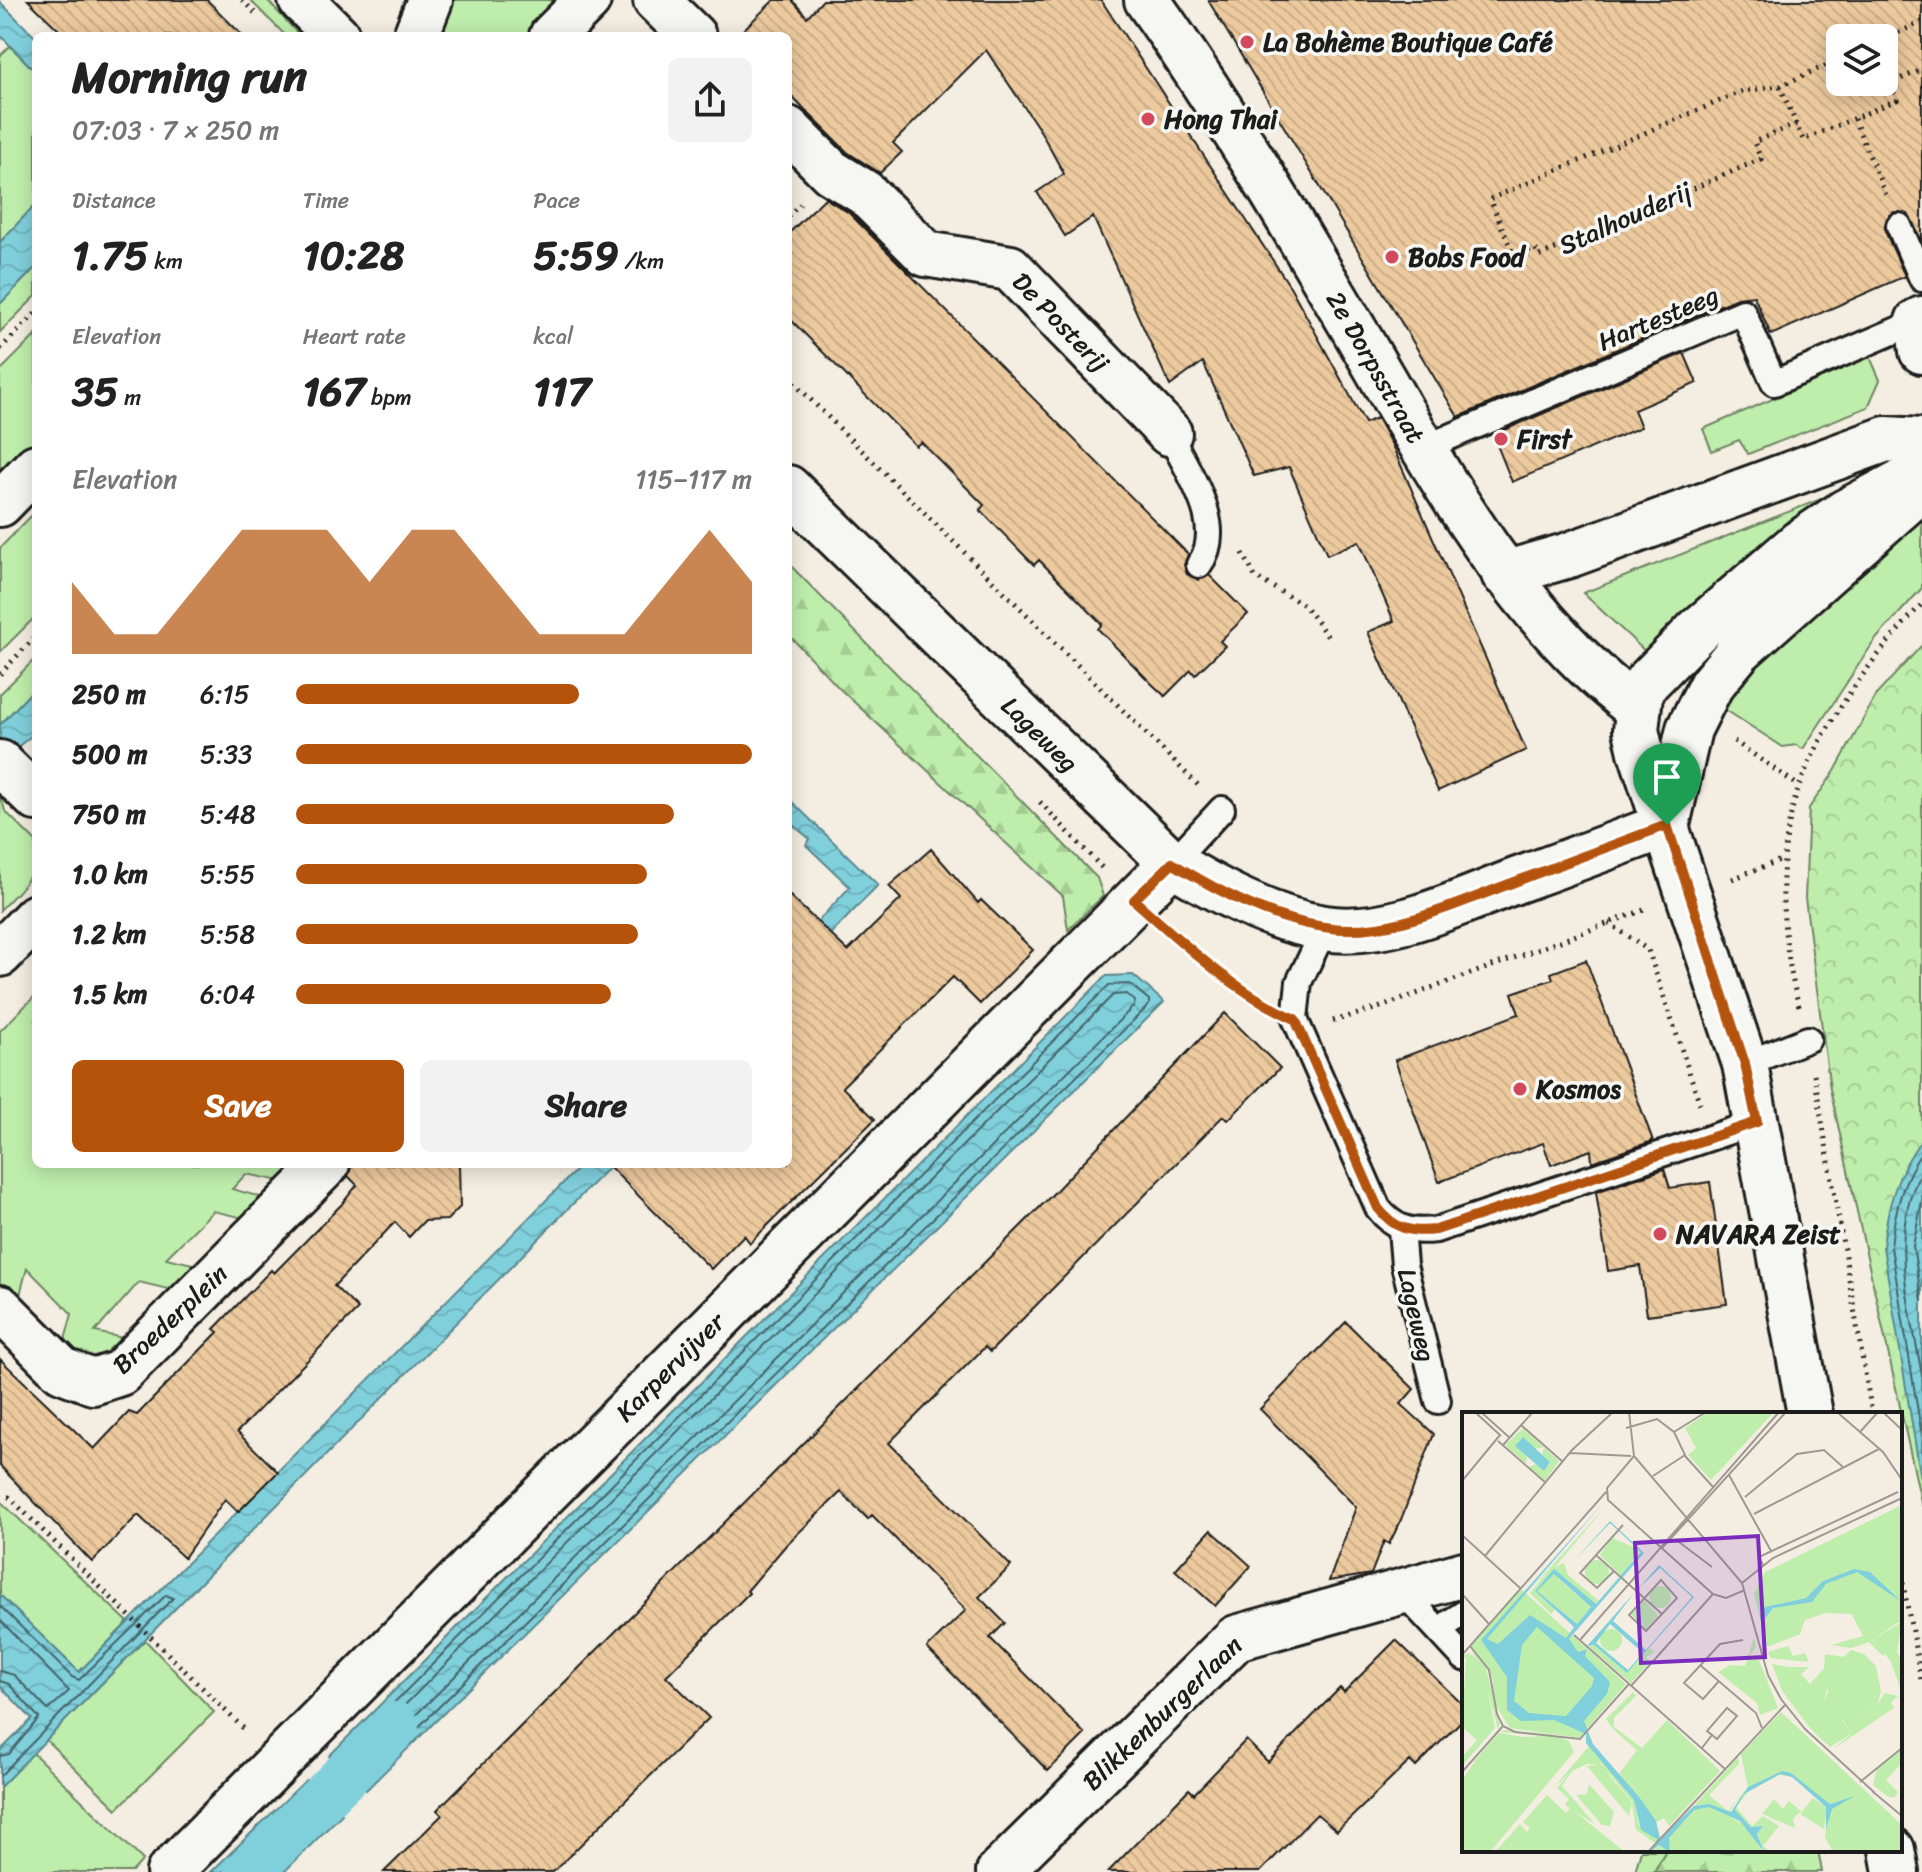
<!DOCTYPE html>
<html lang="en">
<head>
<meta charset="utf-8">
<style>
	:root { --surface:#fff; --page:#f2f2f2; --text:#222; --muted:#767676; --accent:#b45309 }
	body { margin:0; font-family:Sriracha,sans-serif; background:var(--page); color:var(--text); height:100vh; display:flex; flex-direction:column; font-size:30px; white-space:nowrap }
	* { box-sizing:border-box; margin:0 }
	p { font-size:26px; color:var(--muted) }
	.icon { flex:none; width:44px; height:44px; fill:none; stroke:currentColor; stroke-width:2; stroke-linecap:round; stroke-linejoin:round }
	.map { position:relative; flex:1; overflow:hidden }
	.sheet { position:absolute; left:32px; top:32px; width:760px; height:1136px; display:flex; flex-direction:column; background:var(--surface); border-radius:12px; box-shadow:0 4px 20px #0003 }
	.sheet>* { flex:none }
	.controls { position:absolute; left:1826px; top:24px; display:grid; gap:16px }
	.controls a { display:grid; place-items:center; width:72px; height:72px; border-radius:12px; background:var(--surface); box-shadow:0 4px 20px #0003; font-size:40px }
	.pin { position:absolute; display:grid; place-items:center; width:68px; height:68px; color:#fff; margin:-82px -34px; border-radius:50% 50% 50% 0; rotate:-45deg; box-shadow:0 0 8px #0007 }
	.pin .icon { rotate:45deg }
	.round { display:grid; place-items:center; flex:none; width:84px; height:84px; border-radius:12px; background:var(--page) }
	.overview { display:flex; align-items:center; justify-content:space-between; height:136px; padding:0 40px }
	h1 { font-size:44px; font-weight:700; line-height:60px }
	.figures { display:grid; grid-template-columns:repeat(3,1fr); gap:12px; height:136px; padding:8px 40px }
	.figures div { display:grid; align-content:center }
	.figures b { font-size:40px; font-weight:700 }
	.figures small { font-size:22px; font-weight:400 }
	.figures p { font-size:22px }
	.chart { height:224px; padding:16px 40px }
	.chart p { display:flex; justify-content:space-between }
	.chart svg { width:100%; height:144px; margin-top:8px; fill:var(--accent); opacity:.7 }
	.button { display:flex; gap:16px; margin-top:auto; padding:16px 40px }
	.button a { flex:1; height:92px; border-radius:12px; background:var(--accent); color:#fff; font-size:32px; font-weight:700; line-height:92px; text-align:center }
	.button a+a { background:var(--page); color:var(--text) }
	ul { padding:0 40px; list-style:none; font-size:26px }
	li { display:grid; grid-template-columns:128px 96px 1fr; align-items:center; height:60px }
	li i { height:20px; border-radius:10px; background:var(--accent) }
	.map>svg:first-child { display:block }
</style>
</head>
<body>
<div class="map">
<svg width="1922" height="1872" viewBox="0 0 1922 1872">
	<defs>
		<pattern id="forest-firs" width="22" height="20" patternUnits="userSpaceOnUse" patternTransform="scale(2)"><rect width="22" height="20" fill="#bfeeac"/><path d="M5 1l3.5 6h-7zM16 11l3.5 6h-7z" fill="#a4cc93"/></pattern>
		<pattern id="park-crowns" width="20" height="18" patternUnits="userSpaceOnUse" patternTransform="scale(2)"><rect width="20" height="18" fill="#bfeeac"/><path d="M2 6a3 3 0 1 1 6 0M12 15a3 3 0 1 1 6 0" fill="none" stroke="#a4cc93"/></pattern>
		<pattern id="water-waves" width="16" height="10" patternUnits="userSpaceOnUse" patternTransform="scale(2)"><rect width="16" height="10" fill="#80d0dc"/><path d="M0 5q4-4 8 0t8 0" fill="none" stroke="#6eb2bc"/></pattern>
		<pattern id="building-back-hatch" width="6" height="6" patternUnits="userSpaceOnUse" patternTransform="scale(2)"><rect width="6" height="6" fill="#edca9e"/><path d="M-1 5l2 2M0 0l6 6M5-1l2 2" fill="none" stroke="#cbad88"/></pattern>
	</defs>
	<rect width="100%" height="100%" fill="#f4ede1"/>
	<filter id="ink" filterUnits="userSpaceOnUse"><feTurbulence type="fractalNoise" baseFrequency=".0125" numOctaves="2"/><feDisplacementMap in="SourceGraphic" scale="16" xChannelSelector="R" yChannelSelector="G"/><feConvolveMatrix kernelMatrix="1 2 1 2 8 2 1 2 1" color-interpolation-filters="sRGB"/></filter>
	<g filter="url(#ink)">
		<!-- green -->
		<path fill="#bfeeac" stroke="#6e8564" stroke-width="2" d="M 250,0 L 267,0 L 300,36 L 286,36 Z
			M 451,0 L 563,0 L 528,36 L 438,36 L 442,13 Z
			M 10,46 L 36,72 L 36,204 L 0,242 L 0,56 Z
			M 36,267 L 36,296 L 0,332 L 0,304 Z
			M 36,335 L 36,443 L 0,479 L 0,371 Z
			M 1870,357 L 1880,380 L 1868,407 L 1748,454 L 1739,440 L 1712,451 L 1703,429 Z
			M 1868,454 L 1896,459 L 1800,530 L 1651,657 L 1583,593 L 1859,484 L 1856,473 Z
			M 36,511 L 36,616 L 0,652 L 0,548 Z
			M 1922,519 L 1922,588 L 1875,640 L 1803,749 L 1796,745 L 1783,747 L 1718,705 L 1737,672 Z
			M 36,658 L 36,687 L 0,725 L 0,694 Z
			M 0,792 L 5,811 L 36,842 C 36,879 24,885 0,910 Z
			M 36,995 L 36,1164 L 299,1164 L 286,1182 L 246,1174 L 232,1189 L 271,1200 L 253,1220 L 213,1211 L 166,1258 L 206,1267 L 180,1292 L 139,1282 L 95,1332 L 132,1340 L 100,1365 L 62,1351 L 72,1314 L 27,1268 L 17,1306 L 0,1285 L 0,1031 Z
			M 0,1501 L 128,1622 L 79,1672 L 0,1595 Z
			M 145,1640 L 214,1712 L 117,1809 L 46,1740 Z
			M 33,1753 L 143,1860 L 132,1872 L 0,1872 L 0,1787 Z
			M 1641,1850 L 1666,1850 L 1654,1872 L 1635,1872 Z"/>
		<!-- forest -->
		<path fill="url(#forest-firs)" stroke="#6e8564" stroke-width="2" d="M 788,563 L 1097,878 L 1103,896 L 1068,930 L 1063,896 L 840,689 L 788,634 Z
			M 1666,1850 L 1818,1850 L 1822,1872 L 1654,1872 Z"/>
		<!-- park -->
		<path fill="url(#park-crowns)" stroke="#6e8564" stroke-width="2" d="M 1922,645 L 1922,1506 L 1830,1089 L 1805,898 L 1809,808 L 1835,771 L 1877,694 Z"/>
		<!-- water -->
		<path fill="url(#water-waves)" stroke="#58888f" stroke-width="2" d="M 0,2 L 36,38 L 36,72 L 0,35 Z
			M 36,204 L 36,267 L 0,304 L 0,242 Z
			M 36,687 L 36,732 L 9,754 L 0,745 L 0,725 Z
			M 788,798 L 878,885 L 788,979 L 818,921 L 850,887 L 806,845 L 810,839 L 788,821 Z
			M 1133,975 L 1164,1002 L 366,1790 L 329,1756 L 1106,976 Z
			M 1922,1139 L 1922,1485 L 1883,1247 C 1887,1206 1897,1172 1922,1139 Z
			M 582,1164 L 612,1164 L 0,1787 L 0,1751 L 32,1719 L 0,1686 L 0,1595 L 79,1672 Z
			M 306,1780 L 342,1814 L 284,1872 L 211,1872 Z"/>
		<g fill="none" stroke-linecap="round" stroke-linejoin="round">
			<!-- shore -->
			<path stroke="#446469" stroke-width="2" d="M 1130,984 L 1149,1000 L 1149,1005 L 369,1776 L 363,1776 L 344,1758 L 344,1753 L 1109,985 Z
				M 1126,994 L 1135,1001 L 1134,1006 L 368,1762 L 358,1758 L 358,1752 L 1113,995 Z
				M 1922,1152 C 1902,1180 1894,1213 1891,1247 L 1922,1436
				M 1922,1171 C 1886,1234 1911,1308 1922,1376
				M 1922,1201 L 1913,1246 L 1922,1301
				M 0,1606 L 72,1677 L 79,1680 L 166,1595 L 173,1598 L 0,1776
				M 0,1620 L 69,1691 L 48,1710 L 14,1675 L 0,1671
				M 0,1681 L 9,1684 L 39,1718 L 9,1754 L 0,1756
				M 223,1872 L 307,1792 L 329,1815 L 282,1863 L 279,1872
				M 237,1872 L 303,1807 L 308,1807 L 314,1816 L 273,1858 L 269,1872"/>
			<!-- canal -->
			<path stroke="#80d0dc" stroke-width="48" d="M 248,1872 L 395,1726"/>
		</g>
		<!-- building -->
		<path fill="url(#building-back-hatch)" stroke="#1c1c1c" stroke-width="2" fill-rule="evenodd" d="M 28,0 L 207,0 L 243,36 L 65,36 Z
			M 774,0 L 792,0 L 807,17 L 823,0 L 1101,0 L 1291,288 L 1365,423 L 1377,418 L 1392,445 L 1526,750 L 1438,791 L 1368,632 L 1394,621 L 1359,541 L 1327,555 L 1289,467 L 1254,476 L 1203,362 L 1170,386 L 1093,217 L 1065,236 L 1037,192 L 1064,174 L 1041,132 L 986,50 L 893,143 L 902,152 L 880,173 L 847,152 L 788,93 L 788,36 L 737,36 Z
			M 1208,0 L 1922,0 L 1922,241 L 1908,214 L 1894,212 L 1887,218 L 1885,231 L 1905,276 L 1771,335 L 1754,296 L 1737,298 L 1458,417 ZM 1840,38 L 1884,38 L 1884,82 L 1840,82 Z
			M 825,198 L 849,213 L 1188,554 L 1184,565 L 1187,574 L 1199,580 L 1209,575 L 1248,614 L 1220,641 L 1225,646 L 1195,675 L 1191,670 L 1165,696 L 1152,684 L 1098,629 L 1102,624 L 1039,560 L 1034,565 L 980,510 L 984,505 L 921,442 L 916,446 L 788,317 L 788,234 Z
			M 1684,353 L 1697,383 L 1634,410 L 1641,427 L 1512,482 L 1493,435 Z
			M 931,849 L 978,903 L 981,900 L 1033,950 L 980,1004 L 953,977 L 842,1087 L 875,1119 L 750,1243 L 744,1235 L 711,1269 L 607,1164 L 788,1164 L 788,894 L 848,951 L 901,899 L 889,886 Z
			M 1586,960 L 1653,1141 L 1592,1162 L 1591,1150 L 1551,1165 L 1543,1143 L 1439,1182 L 1395,1060 L 1519,1014 L 1512,993 L 1553,979 L 1551,973 Z
			M 1225,1013 L 1280,1068 L 1228,1120 L 1223,1116 L 990,1352 L 985,1347 L 889,1443 L 1011,1566 L 979,1597 L 1005,1623 L 990,1638 L 1085,1734 L 1048,1771 L 927,1648 L 966,1610 L 872,1515 L 868,1519 L 841,1492 L 786,1545 L 747,1591 L 749,1593 L 666,1676 L 709,1718 L 553,1872 L 384,1872 L 442,1815 L 437,1810 L 1047,1200 Z
			M 351,1164 L 459,1164 L 460,1207 L 447,1220 L 424,1221 L 409,1237 L 395,1222 L 334,1286 L 358,1309 L 237,1432 L 278,1472 L 238,1512 L 225,1499 L 184,1558 L 138,1515 L 92,1562 L 0,1466 L 0,1359 L 94,1449 L 129,1412 L 137,1415 L 218,1332 L 214,1329 L 271,1270 L 274,1273 L 341,1205 L 357,1185 L 348,1176 Z
			M 1664,1169 L 1670,1188 L 1710,1182 L 1727,1304 L 1647,1315 L 1640,1266 L 1608,1271 L 1596,1192 Z
			M 1346,1322 L 1414,1389 L 1401,1404 L 1434,1434 L 1400,1522 L 1389,1544 L 1384,1541 L 1371,1574 L 1329,1581 L 1356,1507 L 1260,1409 Z
			M 1211,1530 L 1251,1566 L 1215,1606 L 1175,1570 Z
			M 1396,1640 L 1464,1706 L 1464,1718 L 1416,1767 L 1410,1761 L 1337,1831 L 1317,1814 L 1260,1872 L 1108,1872 L 1189,1789 L 1194,1794 L 1246,1740 L 1268,1762 L 1340,1688 L 1344,1692 Z"/>
		<g fill="none" stroke-linecap="round" stroke-linejoin="round">
			<!-- lane casing -->
			<g stroke="#1c1c1c" stroke-width="30">
				<path id="lane" d="M 1899,226 L 1922,279
					M 1169,433 C 1187,472 1228,526 1199,565
					M 1424,448 L 1743,312 L 1774,383 L 1918,321
					M 1172,863 L 1222,809
					M 1325,928 L 1299,982 L 1295,1019 L 1378,1208 C 1394,1229 1411,1233 1436,1230 L 1757,1122
					M 1745,1064 L 1808,1039
					M 1401,1229 L 1404,1265 L 1438,1401
					M 1400,1589 L 1464,1658
					M 1450,1622 L 1464,1613"/>
			</g>
			<!-- street casing -->
			<g stroke="#1c1c1c" stroke-width="50">
				<path id="street" d="M 656,0 L 693,36
					M 416,36 L 430,0
					M 552,36 L 588,0
					M 788,129 L 831,172 L 865,193 L 926,254 L 1010,268 L 1169,433
					M 1922,319 L 1918,321 L 1922,351
					M 0,504 L 36,467
					M 0,763 L 36,798
					M 0,954 L 36,917
					M 0,1308 L 62,1370 L 93,1382 L 120,1373 L 327,1164
					M 169,1872 L 1172,863
					M 999,1872 L 1236,1638 L 1464,1574"/>
			</g>
			<!-- secondary casing -->
			<g stroke="#1c1c1c" stroke-width="50">
				<path id="secondary" d="M 301,0 L 337,36
					M 1147,0 C 1225,110 1294,227 1362,343 C 1439,475 1513,614 1636,708
					M 788,488 L 1172,863 C 1218,891 1270,919 1324,928 C 1388,938 1459,902 1518,880 C 1568,862 1618,843 1667,825"/>
			</g>
			<!-- primary casing -->
			<g stroke="#1c1c1c" stroke-width="50">
				<path id="primary" d="M 1504,574 L 1569,555 L 1886,439 L 1922,441
					M 1667,825 L 1689,729 L 1711,685 L 1739,651 L 1911,498
					M 1810,1414 L 1745,1064 L 1641,752 L 1636,730 L 1640,695 L 1646,683 L 1698,630 L 1799,543 L 1845,512 L 1922,471
					M 1892,1850 L 1896,1872"/>
			</g>
			<!-- path -->
			<path stroke="#1c1c1c" stroke-width="5" stroke-dasharray="2 6" stroke-linecap="butt" d="M 242,0 L 258,16
				M 1884,39 L 1922,22
				M 1840,59 L 1780,86 L 1743,91 L 1490,199 L 1514,256 L 1535,248 L 1539,256 L 1761,159 L 1754,142 L 1796,124 L 1803,140 L 1897,100 L 1890,83 L 1922,70
				M 1780,86 L 1796,124
				M 1854,119 L 1886,195
				M 788,216 L 800,204
				M 0,349 L 36,313
				M 788,377 L 1199,786
				M 1243,553 L 1255,577 L 1304,605 L 1328,637
				M 0,674 L 36,636
				M 1734,741 L 1799,786
				M 1040,802 L 1104,870
				M 1732,879 L 1783,859
				M 1609,923 L 1648,950 L 1700,1104
				M 1167,929 L 1220,977 L 1262,1004
				M 1799,1006 C 1780,937 1775,855 1799,787 C 1821,726 1877,651 1922,604
				M 1333,1021 L 1378,1008 L 1647,909
				M 1814,1074 L 1872,1414
				M 0,1497 L 9,1497 L 246,1731
				M 1900,1567 L 1922,1685"/>
			<!-- lane -->
			<use href="#lane" stroke="#f6f6f2" stroke-width="24"/>
			<!-- street -->
			<use href="#street" stroke="#f6f6f2" stroke-width="44"/>
			<!-- secondary -->
			<use href="#secondary" stroke="#f6f6f2" stroke-width="44"/>
			<!-- primary -->
			<use href="#primary" stroke="#f6f6f2" stroke-width="44"/>
		</g>
	</g>
	<g fill="none" stroke-linecap="round" stroke-linejoin="round" filter="url(#ink)">
		<!-- route casing -->
		<g stroke="#fff" stroke-width="16">
			<path id="route" d="M 1667,825 L 1745,1064 L 1757,1122 L 1436,1230 C 1411,1233 1394,1229 1378,1208 L 1295,1019 C 1232,990 1186,946 1134,900 L 1172,863 C 1218,891 1270,919 1324,927 C 1387,938 1455,904 1512,883 C 1564,863 1616,844 1667,825 Z"/>
		</g>
		<!-- route -->
		<use href="#route" stroke="#b45309" stroke-width="10"/>
	</g>
	<!-- markers -->
	<g fill="#d1495b" stroke="#f6f6f2" stroke-width="3">
		<circle cx="1247" cy="42" r="8"/>
		<circle cx="1148" cy="119" r="8"/>
		<circle cx="1392" cy="257" r="8"/>
		<circle cx="1501" cy="439" r="8"/>
		<circle cx="1520" cy="1089" r="8"/>
		<circle cx="1660" cy="1234" r="8"/>
	</g>
	<g text-anchor="middle" stroke-width="7" stroke-linejoin="round" paint-order="stroke">
		<!-- poi labels -->
		<g font-size="26" font-weight="bold" fill="#1c1c1c" stroke="#f6f6f2" text-anchor="start">
			<text x="1263" y="51">La Bohème Boutique Café</text>
			<text x="1164" y="128">Hong Thai</text>
			<text x="1408" y="266">Bobs Food</text>
			<text x="1517" y="448">First</text>
			<text x="1536" y="1098">Kosmos</text>
			<text x="1676" y="1243">NAVARA Zeist</text>
		</g>
		<!-- street labels -->
		<g font-size="26" fill="#1c1c1c" stroke="#f6f6f2">
			<text transform="translate(1625 218) rotate(-24)" y="9">Stalhouderij</text>
			<text transform="translate(1658 318) rotate(-23)" y="9">Hartesteeg</text>
			<text transform="translate(1061 322) rotate(46)" y="9">De Posterij</text>
			<text transform="translate(1376 367) rotate(60)" y="9">2e Dorpsstraat</text>
			<text transform="translate(1040 734) rotate(44)" y="9">Lageweg</text>
			<text transform="translate(1417 1315) rotate(77)" y="9">Lageweg</text>
			<text transform="translate(170 1319) rotate(-43)" y="9">Broederplein</text>
			<text transform="translate(670 1367) rotate(-45)" y="9">Karpervijver</text>
			<text transform="translate(1162 1713) rotate(-44)" y="9">Blikkenburgerlaan</text>
		</g>
	</g>
	<!-- overview -->
	<g transform="translate(1462 1412)">
		<rect width="440" height="440" fill="#f4ede1"/>
		<path d="M 61,16 L 97,49 L 83,69 L 67,55 L 74,52 L 81,58 L 88,51 L 80,43 L 82,35 L 73,37 L 60,26 L 53,34 L 65,44 L 64,52 L 43,33 ZM 145,93 L 93,155 L 102,151 L 106,163 L 137,189 L 132,192 L 100,164 L 79,185 L 93,197 L 89,202 L 68,181 L 92,153 L 66,180 ZM 150,126 L 179,138 L 159,164 L 138,143 ZM123 160a12 12 0 1 1 24 0a12 12 0 1 1-24 0ZM187 185a11 11 0 1 1 22 0a11 11 0 1 1-22 0ZM 182,188 L 196,203 L 184,218 L 169,202 ZM 440,210 L 435,240 L 440,249 L 440,280 L 428,248 L 410,228 ZM 292,225 L 294,235 L 285,247 L 297,248 L 316,296 L 298,303 L 295,291 L 256,260 L 268,253 L 283,254 ZM 132,233 L 165,261 L 188,236 L 193,240 L 184,245 L 188,250 L 169,271 L 127,235 ZM 389,238 L 402,242 L 414,254 L 419,279 L 415,294 L 396,308 L 365,277 L 357,304 L 348,316 L 320,279 L 339,262 L 348,272 L 362,256 L 363,242 L 382,245 ZM 10,239 L 24,256 L 38,312 L 36,318 L 26,278 L 33,316 L 0,354 L 0,345 L 15,328 L 0,315 L 4,247 L 0,244 L 7,241 L 13,246 ZM 379,307 L 390,321 L 368,335 L 356,324 ZM 205,316 L 251,358 L 206,404 L 157,362 L 175,338 L 180,342 ZM 44,318 L 90,322 L 107,329 L 112,340 L 28,440 L 0,440 L 0,368 L 15,346 L 37,321 L 61,325 L 84,324 L 38,320 ZM 120,351 L 135,349 L 151,363 L 153,368 L 142,357 L 170,391 L 167,404 L 125,354 L 136,353 L 125,352 L 110,359 L 100,374 L 133,412 L 112,399 L 163,440 L 33,440 L 58,412 L 65,420 L 68,416 L 61,410 L 85,383 L 104,401 L 108,397 L 103,392 L 107,387 L 95,376 L 112,356 ZM 127,372 L 152,400 L 148,414 L 140,413 L 114,383 L 125,382 ZM 312,387 L 321,397 L 327,389 L 339,399 L 331,407 L 333,416 L 300,402 Z" fill="#bfeeac"/>
		<path d="M 394,201 L 438,209 L 410,228 L 423,241 L 421,244 L 407,230 L 389,236 L 369,233 L 401,224 L 390,203 ZM 326,234 L 331,244 L 343,241 L 347,250 L 308,246 L 306,240 ZM 310,252 L 327,255 L 347,255 L 320,279 ZM 369,274 L 396,308 L 413,296 L 423,281 L 436,284 L 429,290 L 432,296 L 371,337 L 390,321 L 380,307 L 356,324 L 348,316 ZM 171,280 L 174,284 L 152,306 L 152,315 L 180,336 L 205,308 L 258,359 L 207,414 L 202,406 L 194,410 L 157,362 L 206,404 L 251,358 L 205,317 L 180,343 L 151,317 L 144,307 ZM 319,300 L 440,413 L 440,438 L 406,440 L 370,397 L 336,366 L 320,359 L 287,375 L 320,362 L 287,379 L 274,395 L 290,414 L 301,404 L 317,414 L 301,434 L 309,440 L 302,440 L 295,422 L 301,414 L 289,415 L 273,402 L 273,397 L 277,386 L 267,400 L 250,393 L 232,394 L 276,345 L 277,352 L 247,383 L 266,399 L 286,375 L 279,342 ZM 127,334 L 172,388 L 177,413 L 196,427 L 193,431 L 174,418 L 170,390 L 139,351 L 120,351 L 93,374 ZM 440,337 L 440,351 L 424,368 L 436,380 L 432,386 L 425,384 L 411,373 L 415,357 ZM 351,386 L 365,396 L 362,417 L 338,402 Z" fill="#bfeeac"/>
		<path d="M 91,162 L 129,195 L 115,212 L 75,179 ZM138 228a11 11 0 1 1 22 0a11 11 0 1 1-22 0Z" fill="#bfeeac"/>
		<path d="M 246,0 L 312,0 L 249,68 L 226,43 L 234,36 L 223,16 ZM 440,93 L 440,211 L 401,211 L 391,202 L 364,201 L 343,208 L 338,222 L 305,235 L 292,182 L 303,160 ZM 58,176 L 164,272 L 117,326 L 48,316 L 33,292 L 30,264 L 9,234 ZM 320,302 L 440,414 L 440,437 L 371,440 L 363,425 L 366,393 L 332,365 L 311,362 L 288,376 L 280,345 ZM 249,394 L 288,416 L 300,440 L 191,440 L 232,396 Z" fill="#bfeeac"/>
		<path d="M 61,25 L 88,50 L 82,59 L 53,34 ZM 141,91 L 25,227 L 36,232 L 68,203 L 104,226 L 112,215 L 73,179 L 92,157 L 134,192 L 179,140 L 148,111 L 112,149 L 148,109 L 182,141 L 107,227 L 116,240 L 125,237 L 123,244 L 148,270 L 145,282 L 122,309 L 131,332 L 177,385 L 194,409 L 198,426 L 232,394 L 247,392 L 269,400 L 286,375 L 320,359 L 329,361 L 368,392 L 393,384 L 370,397 L 364,417 L 364,395 L 330,365 L 318,362 L 282,382 L 273,398 L 289,415 L 301,414 L 295,422 L 302,440 L 278,409 L 247,395 L 232,398 L 207,426 L 208,440 L 197,433 L 189,440 L 195,427 L 179,418 L 172,388 L 124,331 L 124,322 L 92,308 L 59,309 L 45,298 L 45,265 L 19,228 ZM 92,162 L 129,195 L 115,212 L 75,179 ZM 75,215 L 132,266 L 130,274 L 104,304 L 67,301 L 52,289 L 60,233 ZM 197,153 L 232,185 L 165,261 L 132,233 L 125,234 L 172,181 L 151,209 L 184,238 L 230,185 L 198,156 L 175,178 ZM 148,212 L 181,241 L 166,258 L 134,231 ZM 392,157 L 408,160 L 440,190 L 395,160 L 364,172 L 350,190 L 311,196 L 301,209 L 303,226 L 298,205 L 303,195 L 344,186 L 361,169 Z" fill="#80d0dc" fill-rule="evenodd"/>
		<path fill="none" stroke="#9e9992" stroke-width="2" d="M 13,0 L 39,24M 19,0 L 48,26M 167,0 L 172,44 L 280,171 L 306,263 L 319,287 L 343,317 L 413,381M 375,0 L 421,40 L 440,68M 421,0 L 440,18M 59,13 L 101,50M 164,16 L 195,7 L 212,20 L 223,43 L 191,64M 212,20 L 244,0M 398,20 L 416,0M 36,29 L 84,71M 40,34 L 71,0M 108,41 L 169,44M 172,44 L 145,76 L 146,88 L 251,182 L 264,186 L 283,178M 223,44 L 251,75M 267,63 L 309,139M 0,69 L 38,23M 283,85 L 335,42 L 362,38 L 382,56M 292,102 L 417,37M 0,123 L 58,176M 213,127 L 250,155M 200,136 L 324,0M 134,143 L 200,202M 23,144 L 110,38 L 151,0M 301,153 L 297,145 L 436,80M 152,159 L 135,176 L 118,161 L 161,113M 199,168 L 215,186 L 184,219 L 167,203 ZM 280,171 L 311,146 L 440,86M 0,182 L 27,212M 112,223 L 263,357M 118,228 L 317,0M 8,234 L 27,258 L 35,302 L 41,314 L 53,320 L 118,327 L 167,272M 0,243 L 144,80M 238,253 L 294,301 L 300,316M 257,269 L 241,287 L 222,271 L 258,232 L 281,228M 169,274 L 251,182M 240,336 L 250,323 L 255,327 L 275,304 L 265,296 L 245,319 L 250,323M 0,360 L 41,314M 398,370 L 440,336M 410,379 L 440,404M 186,440 L 323,293"/>
		<path fill="#7b2cbf" fill-opacity="0.15" stroke="#7b2cbf" stroke-width="4" d="M 296,124 L 303,245 L 179,251 L 173,131 Z"/>
		<rect width="440" height="440" fill="none" stroke="#1c1c1c" stroke-width="4"/>
	</g>
</svg>
<div class="controls">
<a><svg class="icon" aria-label="layers" viewBox="0 0 24 24"><path d="M12 4l9 5-9 5-9-5zM3 14l9 5 9-5"/></svg></a>
</div>
<div class="pin" style="left:1667px;top:825px;background:#1e9e55"><svg class="icon" aria-label="arrive" viewBox="0 0 24 24"><path d="M6 21V4h12l-3 4 3 4H6"/></svg></div>
<section class="sheet">
<div class="overview"><div><h1>Morning run</h1><p>07:03 · 7 × 250 m</p></div><a class="round"><svg class="icon" aria-label="share" viewBox="0 0 24 24"><path d="M12 15V3M7 8l5-5 5 5M5 13v7h14v-7"/></svg></a></div>
<div class="figures">
<div><p>Distance</p><b>1.75<small> km</small></b></div>
<div><p>Time</p><b>10:28</b></div>
<div><p>Pace</p><b>5:59<small> /km</small></b></div>
</div>
<div class="figures">
<div><p>Elevation</p><b>35<small> m</small></b></div>
<div><p>Heart rate</p><b>167<small> bpm</small></b></div>
<div><p>kcal</p><b>117</b></div>
</div>
<div class="chart"><p><span>Elevation</span>115–117 m</p>
<svg viewBox="0 0 160 44" preserveAspectRatio="none"><path d="M0 44V22L10 38L20 38L30 22L40 6L50 6L60 6L70 22L80 6L90 6L100 22L110 38L120 38L130 38L140 22L150 6L160 22V44z"/></svg>
</div>
<ul>
<li><b>250 m</b>6:15<i style="width:62%"></i></li>
<li><b>500 m</b>5:33<i style="width:100%"></i></li>
<li><b>750 m</b>5:48<i style="width:83%"></i></li>
<li><b>1.0 km</b>5:55<i style="width:77%"></i></li>
<li><b>1.2 km</b>5:58<i style="width:75%"></i></li>
<li><b>1.5 km</b>6:04<i style="width:69%"></i></li>
</ul>
<div class="button"><a>Save</a><a>Share</a></div>
</section>
</div>
</body>
</html>
